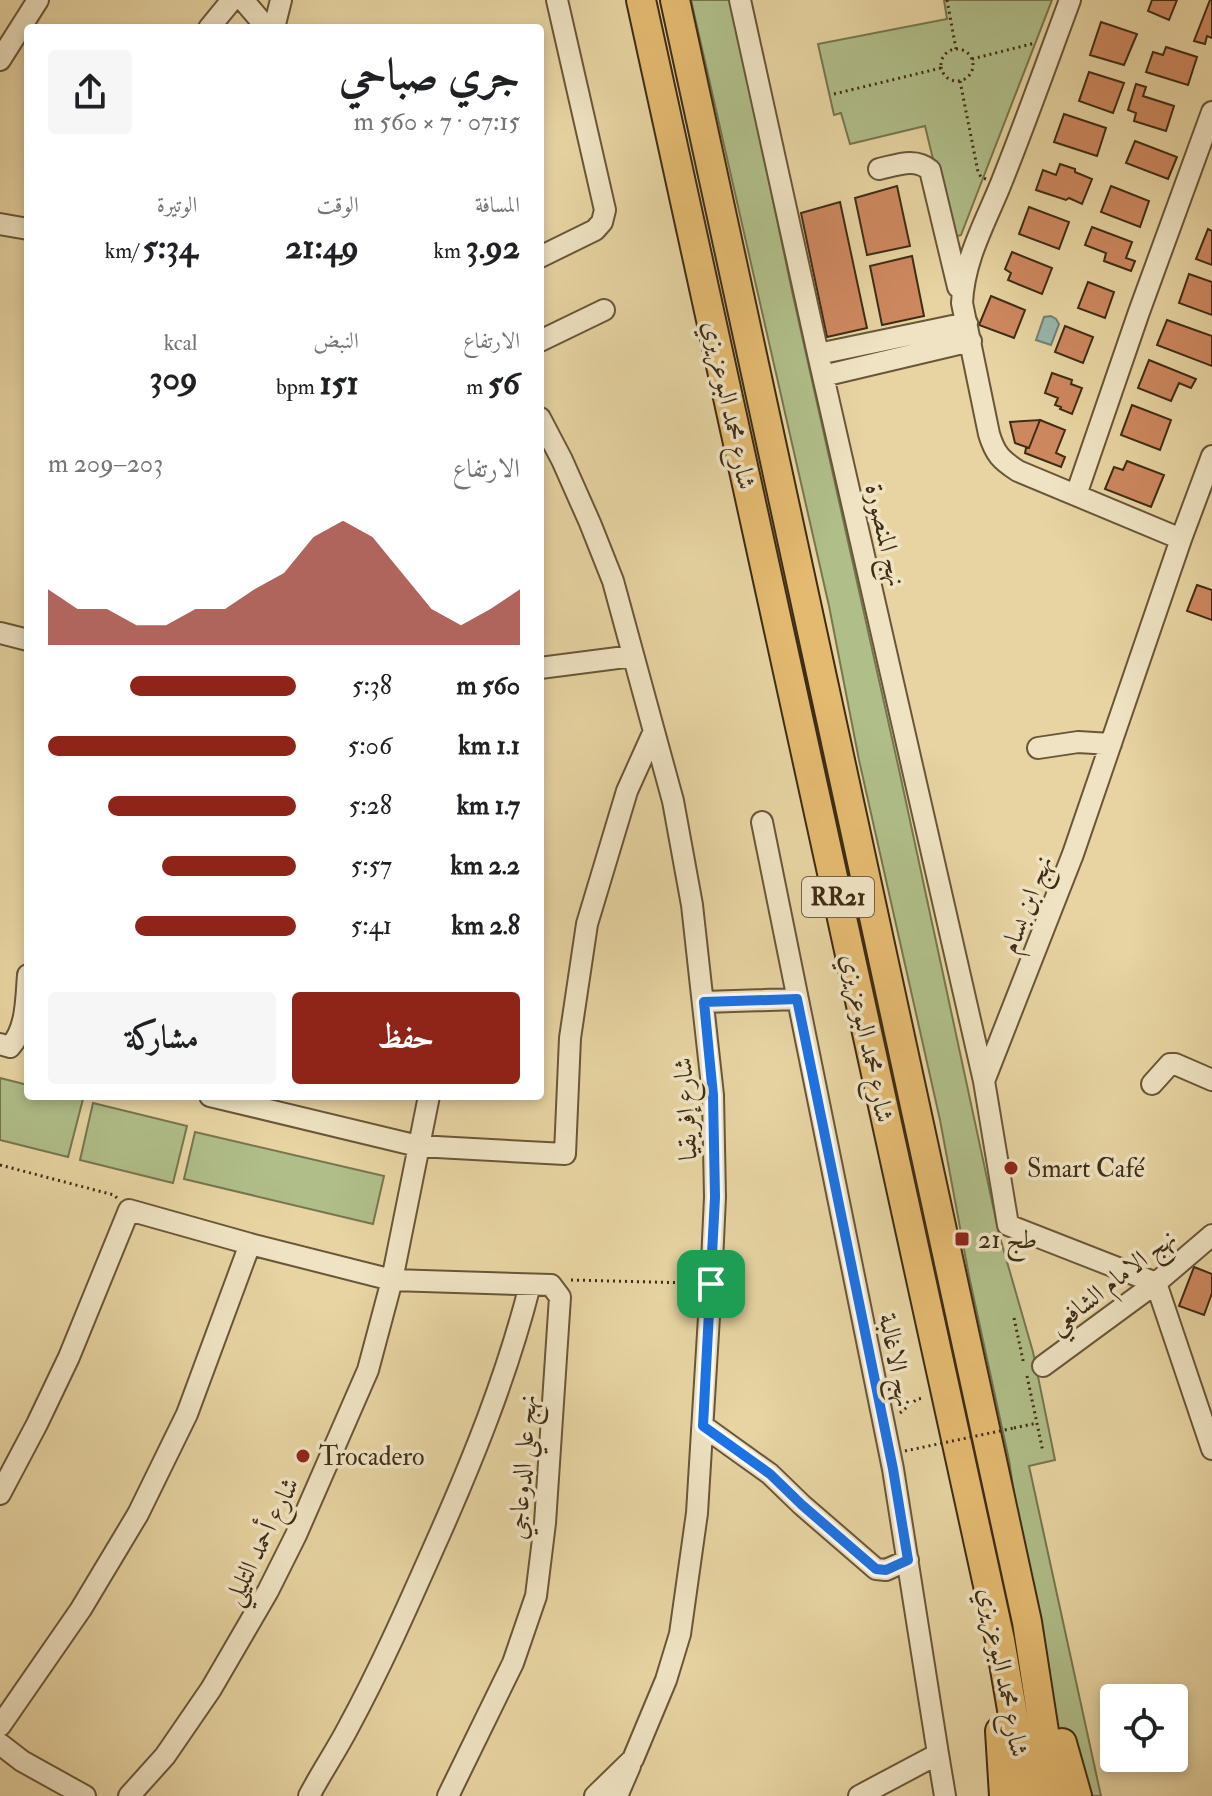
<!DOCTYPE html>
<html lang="ar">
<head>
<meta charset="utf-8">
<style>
	:root { --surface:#fff; --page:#f6f6f6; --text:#202124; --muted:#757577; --accent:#8f2418 }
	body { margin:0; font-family:"IM FELL Double Pica",Amiri,serif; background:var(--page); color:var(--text); direction:rtl; height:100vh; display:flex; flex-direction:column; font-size:30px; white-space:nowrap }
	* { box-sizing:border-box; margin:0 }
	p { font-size:26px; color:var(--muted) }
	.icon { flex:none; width:44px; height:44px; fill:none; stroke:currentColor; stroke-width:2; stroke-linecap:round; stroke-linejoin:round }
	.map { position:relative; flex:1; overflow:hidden; direction:ltr }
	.panel { position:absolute; left:24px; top:24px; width:520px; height:1076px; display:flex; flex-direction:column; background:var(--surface); border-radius:8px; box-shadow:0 4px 12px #0003; direction:rtl }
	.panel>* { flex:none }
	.controls { position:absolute; left:1100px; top:1684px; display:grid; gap:16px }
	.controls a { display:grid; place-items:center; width:88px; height:88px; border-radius:8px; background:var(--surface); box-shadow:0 4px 12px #0003; font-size:40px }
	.pin { position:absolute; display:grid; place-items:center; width:68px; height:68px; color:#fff; margin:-34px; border-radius:16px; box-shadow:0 4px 12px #0006 }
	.round { display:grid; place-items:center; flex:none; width:84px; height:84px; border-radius:8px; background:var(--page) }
	.summary { display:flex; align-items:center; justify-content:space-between; height:136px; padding:0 24px }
	h1 { font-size:44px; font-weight:700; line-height:60px }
	.figures { display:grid; grid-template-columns:repeat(3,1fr); gap:12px; height:136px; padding:8px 24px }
	.figures div { display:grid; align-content:center }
	.figures b { font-size:34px; font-weight:700 }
	.figures small { font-size:22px; font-weight:400 }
	.figures p { font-size:22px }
	.chart { height:224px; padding:16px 24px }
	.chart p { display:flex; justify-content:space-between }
	.chart svg { width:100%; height:144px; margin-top:8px; fill:var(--accent); opacity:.7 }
	.primary-button { display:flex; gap:16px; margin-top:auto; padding:16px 24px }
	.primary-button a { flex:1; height:92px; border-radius:8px; background:var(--accent); color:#fff; font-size:32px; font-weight:700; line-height:92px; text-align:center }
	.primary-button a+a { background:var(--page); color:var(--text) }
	ul { padding:0 24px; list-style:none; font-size:26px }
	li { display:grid; grid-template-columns:128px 96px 1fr; align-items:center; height:60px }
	li i { height:20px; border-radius:10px; background:var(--accent) }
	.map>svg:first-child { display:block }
</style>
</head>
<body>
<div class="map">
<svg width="1212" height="1796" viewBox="0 0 1212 1796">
	<rect width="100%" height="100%" fill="#e7d4a2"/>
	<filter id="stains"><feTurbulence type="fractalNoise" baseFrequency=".0025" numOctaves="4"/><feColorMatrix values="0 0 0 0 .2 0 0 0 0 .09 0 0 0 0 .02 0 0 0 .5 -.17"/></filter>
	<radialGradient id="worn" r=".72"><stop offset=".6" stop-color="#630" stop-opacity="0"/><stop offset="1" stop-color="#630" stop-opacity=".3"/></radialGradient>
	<!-- green -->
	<path fill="#b0be89" stroke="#78754f" stroke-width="2" d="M 691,0 L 731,0 L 792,291 L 900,774 L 999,1234 L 1033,1352 L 1055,1460 L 1029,1466 L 1101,1796 L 1059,1795 L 1009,1460 L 969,1276 L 940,1120 L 859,760 L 829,606 Z
		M 944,0 L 1052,0 L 961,235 L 952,238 L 925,126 L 850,144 L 841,113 L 834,115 L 818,44 L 947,19 Z
		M 0,1078 L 28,1085 L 28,1096 L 72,1096 L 83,1099 L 68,1157 L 0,1140 Z
		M 93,1103 L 187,1126 L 173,1183 L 80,1160 Z
		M 195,1132 L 384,1176 L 373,1224 L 184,1179 Z"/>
	<!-- water -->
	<path fill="#99b7af" stroke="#757f71" stroke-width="2" d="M 1051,316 L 1056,319 L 1059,324 L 1051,345 L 1036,340 L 1044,317 Z"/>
	<!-- building -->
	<path fill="#ce8860" stroke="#3f2c15" stroke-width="2" d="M 1152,0 L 1177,0 L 1169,20 L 1148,11 Z
		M 1210,0 L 1212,0 L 1212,38 L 1207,36 L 1205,44 L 1194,41 Z
		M 1101,22 L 1137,34 L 1124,65 L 1090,55 Z
		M 1166,47 L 1197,57 L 1188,85 L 1146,72 L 1153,52 L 1163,55 Z
		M 1089,72 L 1124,83 L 1113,113 L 1079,101 Z
		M 1136,84 L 1146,87 L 1143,96 L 1174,106 L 1166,131 L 1134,121 L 1136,113 L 1128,110 Z
		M 1064,114 L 1106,128 L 1097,156 L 1054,142 Z
		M 1135,141 L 1177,157 L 1168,179 L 1126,163 Z
		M 1060,164 L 1075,169 L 1075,172 L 1092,179 L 1082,204 L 1069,198 L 1066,200 L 1036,190 L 1043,170 L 1056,175 Z
		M 897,186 L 910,246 L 867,255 L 855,198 Z
		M 1111,186 L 1149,201 L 1140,227 L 1101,212 Z
		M 840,202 L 867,328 L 827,337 L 801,213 Z
		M 1029,207 L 1069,222 L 1059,249 L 1019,234 Z
		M 1092,227 L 1132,242 L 1126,258 L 1135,261 L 1131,271 L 1104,261 L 1106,253 L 1085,245 Z
		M 1208,229 L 1212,231 L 1212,265 L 1196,259 Z
		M 1012,252 L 1052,268 L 1042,294 L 1008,280 L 1011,273 L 1005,269 Z
		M 912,256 L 924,316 L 882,325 L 870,266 Z
		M 1189,274 L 1212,282 L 1212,315 L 1179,303 Z
		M 1088,282 L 1114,292 L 1105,318 L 1078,308 Z
		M 991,296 L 1025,310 L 1014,338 L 979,325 Z
		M 1167,320 L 1212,336 L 1212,366 L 1157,345 Z
		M 1065,326 L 1093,337 L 1083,363 L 1055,352 Z
		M 1149,360 L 1196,379 L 1191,388 L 1179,383 L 1171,401 L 1138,388 Z
		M 1052,373 L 1072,380 L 1071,384 L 1082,388 L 1072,414 L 1060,409 L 1061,407 L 1055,405 L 1058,398 L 1045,393 Z
		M 1132,405 L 1171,420 L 1160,450 L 1121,435 Z
		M 1040,420 L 1065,430 L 1056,453 L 1065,457 L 1061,467 L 1025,453 L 1026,448 L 1029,448 Z
		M 1040,420 L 1029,448 L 1015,443 L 1010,422 Z
		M 1127,461 L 1164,475 L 1151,507 L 1105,489 L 1114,467 L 1123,470 Z
		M 1197,585 L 1212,590 L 1212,620 L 1187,611 Z
		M 1194,1267 L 1212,1274 L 1212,1293 L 1204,1315 L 1179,1306 Z"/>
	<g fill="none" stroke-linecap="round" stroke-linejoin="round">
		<!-- minor casing -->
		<g stroke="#695638" stroke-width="24">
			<path id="minor" d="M 243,0 L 267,28
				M 740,0 L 818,354 L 984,1081
				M 1070,0 C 1047,62 1025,124 1000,186 C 984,225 964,260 962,303 L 989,434 C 995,454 1001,460 1018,471 L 1181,539
				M 209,28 L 232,0
				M 274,28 L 281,0
				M 0,60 L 38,0
				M 879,169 C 897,165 915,157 930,170 L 958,287
				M 0,224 L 28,229
				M 540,257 L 595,230 L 602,222 L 605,210 L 557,0
				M 540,341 L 604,310
				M 818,354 L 967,323
				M 823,376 L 971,341
				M 540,418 L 562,460 L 590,523 L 613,581 L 673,801 L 692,905 L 713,1095 L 715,1197 L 711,1284 L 697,1513 L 680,1634 L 666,1680 L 633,1759 L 595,1796
				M 1076,495 L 1139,312 L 1212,112
				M 0,633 L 28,640
				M 540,668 L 633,656
				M 1038,748 L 1078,742 L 1111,744
				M 762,822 L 893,1469 L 938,1754 L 859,1796
				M 704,1002 L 797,999
				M 0,1044 L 10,1047 C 27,1028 26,999 28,975
				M 1152,1084 L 1170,1064 L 1175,1064 L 1212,1080
				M 210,1096 L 418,1146 L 565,1154 L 570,1038 L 587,924 L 627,791 L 654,731
				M 1156,1283 L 1008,1225 L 984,1081 L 1073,854 L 1181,539 L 1212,456
				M 1156,1283 L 1212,1449
				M 1043,1366 L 1156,1283 L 1212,1235
				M 703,1426 L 770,1474 L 802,1505 L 876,1569 L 886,1570 L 908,1560
				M 0,1494 L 37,1424 L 69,1357 L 129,1210 L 250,1244 L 392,1280 L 551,1285 L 560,1297 L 545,1523 L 536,1596 L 513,1663 L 448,1796
				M 0,1726 L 81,1609 L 138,1514 L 187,1414 L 250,1244
				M 0,1744 L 22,1761 L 85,1796
				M 938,1754 L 945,1796
				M 129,1796 L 165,1756 L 211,1689 L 268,1591 L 296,1535 L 368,1370 L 392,1280 L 429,1096
				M 309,1796 C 321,1773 336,1751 348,1728 C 380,1669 407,1608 434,1547 C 472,1462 507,1376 530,1285
				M 617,1796 L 630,1766"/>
		</g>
		<!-- highway casing -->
		<g stroke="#3f2c15" stroke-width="32">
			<path id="highway" d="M 641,0 L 1000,1640 L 1027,1796
				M 675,0 L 1027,1622 L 1054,1796
				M 1000,1731 L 1004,1796
				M 1062,1743 L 1077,1796"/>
		</g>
		<!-- path -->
		<path stroke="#3f2c15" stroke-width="3" stroke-dasharray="2 4" stroke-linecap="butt" d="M 947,0 L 956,49
			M941 65a16 16 0 1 1 32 0a16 16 0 1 1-32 0Z
			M 972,59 L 1035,43
			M 960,81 L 978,172 L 981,177 L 986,179
			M 834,94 L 941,68
			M 0,1165 L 114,1195 L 118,1199
			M 571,1280 L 692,1283
			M 1014,1318 L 1024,1365
			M 1027,1376 L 1043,1452
			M 900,1413 L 917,1399 L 924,1398
			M 1014,1428 L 1037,1423"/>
		<!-- minor -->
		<use href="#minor" stroke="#efe3c3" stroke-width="20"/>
		<!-- highway -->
		<use href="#highway" stroke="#e4ba71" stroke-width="28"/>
		<!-- path-bridge -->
		<path stroke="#3f2c15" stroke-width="3" stroke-dasharray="2 4" stroke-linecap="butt" d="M 905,1451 L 1014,1428"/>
	</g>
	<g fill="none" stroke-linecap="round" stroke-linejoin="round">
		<!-- route casing -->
		<g stroke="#fff" stroke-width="16">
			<path id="route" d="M 797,999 L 893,1469 L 908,1560 L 886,1570 L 876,1569 L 802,1505 L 770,1474 L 703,1426 L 715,1197 L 713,1095 L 704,1002 Z"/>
		</g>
		<!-- route -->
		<use href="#route" stroke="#1a73e8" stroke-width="10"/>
	</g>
	<!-- markers -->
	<g fill="#8f2418" stroke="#efe3c3" stroke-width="3">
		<circle cx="1011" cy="1168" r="8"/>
		<rect x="954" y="1231" width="16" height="16" rx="4"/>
		<circle cx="303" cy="1456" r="8"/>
	</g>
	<g text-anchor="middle" stroke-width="7" stroke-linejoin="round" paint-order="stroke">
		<!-- shield labels -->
		<rect fill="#efe3c3" stroke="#746349" stroke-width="2" x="802" y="877" width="72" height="40" rx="6"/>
		<g font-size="24" font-weight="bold" fill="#3f2c15">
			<text x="838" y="905">RR21</text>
		</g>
		<!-- street labels -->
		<g font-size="26" fill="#3f2c15" stroke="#efe3c3">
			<text transform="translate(730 405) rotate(78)" y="9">شارع محمد البوعزيزي</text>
			<text transform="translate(886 535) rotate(77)" y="9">نهج المنصورة</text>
			<text transform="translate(1026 904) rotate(-69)" y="9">نهج ابن بسام</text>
			<text transform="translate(868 1038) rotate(78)" y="9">شارع محمد البوعزيزي</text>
			<text transform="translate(685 1109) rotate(-93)" y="9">شارع إفريقيا</text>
			<text transform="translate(1112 1281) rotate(-38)" y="9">نهج الامام الشافعي</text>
			<text transform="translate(897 1360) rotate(79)" y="9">نهج الاغالبة</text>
			<text transform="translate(522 1467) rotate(-86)" y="9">نهج علي الدوعاجي</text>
			<text transform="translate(261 1541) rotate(-64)" y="9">شارع أحمد التليلي</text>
			<text transform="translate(1004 1672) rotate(79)" y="9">شارع محمد البوعزيزي</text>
		</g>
		<!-- poi labels -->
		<g font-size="26" fill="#3f2c15" stroke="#efe3c3" text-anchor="start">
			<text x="1027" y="1177">Smart Café</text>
			<text x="978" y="1248">طج 21</text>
			<text x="319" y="1465">Trocadero</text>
		</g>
	</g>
	<rect width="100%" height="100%" filter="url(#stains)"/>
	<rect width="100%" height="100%" fill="url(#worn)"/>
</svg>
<div class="controls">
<a><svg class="icon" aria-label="locate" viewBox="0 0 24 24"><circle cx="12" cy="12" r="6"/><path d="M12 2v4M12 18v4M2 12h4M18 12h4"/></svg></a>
</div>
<div class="pin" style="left:711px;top:1284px;background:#1e9e55"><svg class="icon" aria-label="arrive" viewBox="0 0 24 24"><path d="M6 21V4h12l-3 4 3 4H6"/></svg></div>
<section class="panel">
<div class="summary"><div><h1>جري صباحي</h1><p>07:15 · 7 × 560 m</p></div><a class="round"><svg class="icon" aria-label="share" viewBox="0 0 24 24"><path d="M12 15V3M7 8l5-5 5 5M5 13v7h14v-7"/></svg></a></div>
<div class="figures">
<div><p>المسافة</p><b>3.92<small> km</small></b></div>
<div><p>الوقت</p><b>21:49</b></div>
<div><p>الوتيرة</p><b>5:34<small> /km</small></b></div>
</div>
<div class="figures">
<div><p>الارتفاع</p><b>56<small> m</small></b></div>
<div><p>النبض</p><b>151<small> bpm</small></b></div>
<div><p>kcal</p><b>309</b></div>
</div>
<div class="chart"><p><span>الارتفاع</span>203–209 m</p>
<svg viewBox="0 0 160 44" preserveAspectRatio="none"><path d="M0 44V27L10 33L20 33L30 38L40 38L50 33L60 33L70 27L80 22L90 11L100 6L110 11L120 22L130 33L140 38L150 33L160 27V44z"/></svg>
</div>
<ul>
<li><b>560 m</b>5:38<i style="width:67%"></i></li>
<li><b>1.1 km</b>5:06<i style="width:100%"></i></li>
<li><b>1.7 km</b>5:28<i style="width:76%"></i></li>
<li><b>2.2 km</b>5:57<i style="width:54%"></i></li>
<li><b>2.8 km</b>5:41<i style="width:65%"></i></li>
</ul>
<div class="primary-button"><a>حفظ</a><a>مشاركة</a></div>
</section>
</div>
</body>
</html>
